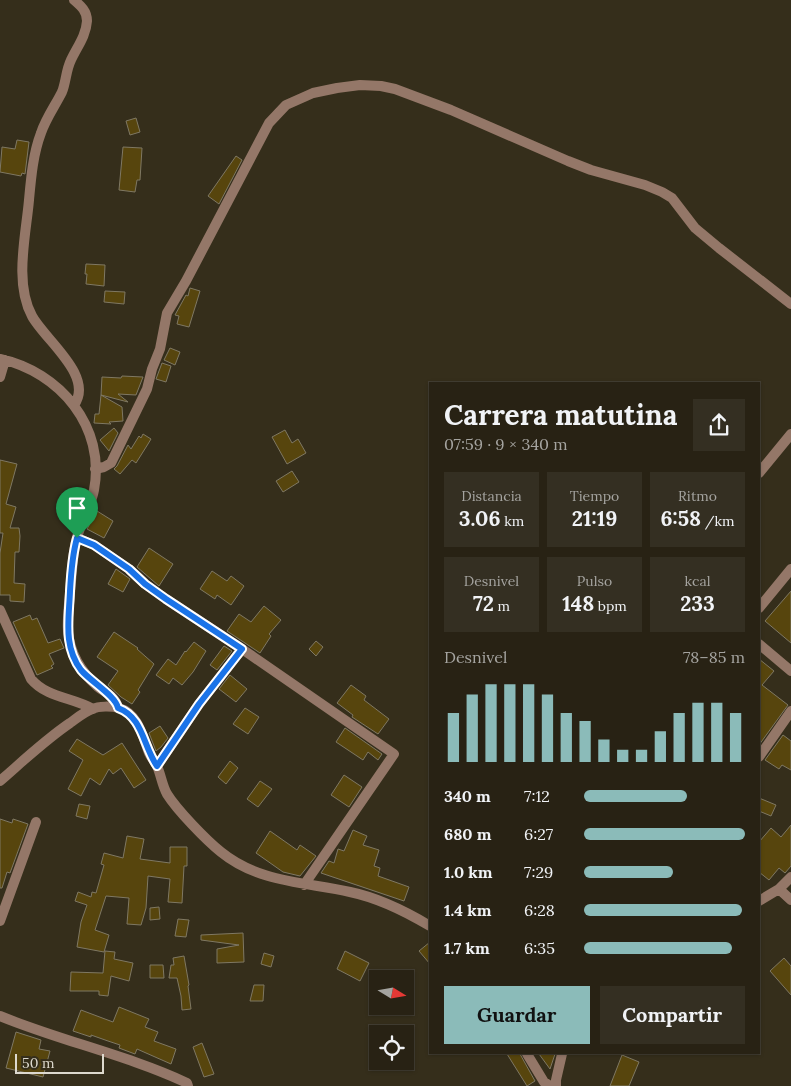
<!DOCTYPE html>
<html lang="es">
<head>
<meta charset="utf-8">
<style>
	:root { --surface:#282214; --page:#342f22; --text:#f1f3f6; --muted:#a5a4a0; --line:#443f34; --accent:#8bbbb9 }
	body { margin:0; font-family:Lora,serif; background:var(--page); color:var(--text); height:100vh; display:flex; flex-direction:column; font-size:19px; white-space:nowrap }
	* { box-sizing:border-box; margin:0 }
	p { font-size:16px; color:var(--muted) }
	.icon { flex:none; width:28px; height:28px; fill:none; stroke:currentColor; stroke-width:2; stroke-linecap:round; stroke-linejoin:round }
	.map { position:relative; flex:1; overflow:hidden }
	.details { position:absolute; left:429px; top:382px; width:331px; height:672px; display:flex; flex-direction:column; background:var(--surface); border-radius:0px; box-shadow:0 1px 4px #0004,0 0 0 1px var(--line) }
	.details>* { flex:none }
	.needle { width:32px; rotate:101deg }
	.tools { position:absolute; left:369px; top:970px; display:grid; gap:10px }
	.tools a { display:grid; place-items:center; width:45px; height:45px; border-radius:0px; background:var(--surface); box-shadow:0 1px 4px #0004,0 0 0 1px var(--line); font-size:25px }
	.scale { position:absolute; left:15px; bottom:12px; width:89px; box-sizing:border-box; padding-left:5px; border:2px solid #ddd9ce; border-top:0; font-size:14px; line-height:18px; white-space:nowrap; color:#ddd9ce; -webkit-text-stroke:4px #352e1b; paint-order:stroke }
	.pin { position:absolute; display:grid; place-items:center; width:42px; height:42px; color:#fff; margin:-51px -21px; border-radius:50% 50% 50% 0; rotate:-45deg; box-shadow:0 0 5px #0007 }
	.pin .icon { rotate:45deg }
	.round { display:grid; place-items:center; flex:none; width:52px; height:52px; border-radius:0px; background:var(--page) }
	.head { display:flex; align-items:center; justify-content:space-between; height:85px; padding:0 15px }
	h1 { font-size:28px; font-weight:700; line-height:38px }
	.stats { display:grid; grid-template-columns:repeat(3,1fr); gap:8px; height:85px; padding:5px 15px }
	.stats div { display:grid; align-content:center; border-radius:0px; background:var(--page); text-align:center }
	.stats b { font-size:21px; font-weight:700 }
	.stats small { font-size:14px; font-weight:400 }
	.stats p { font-size:14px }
	.chart { height:140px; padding:10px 15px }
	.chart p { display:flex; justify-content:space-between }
	.chart svg { width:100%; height:90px; margin-top:5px; stroke:var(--accent); stroke-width:6 }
	.button { display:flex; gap:10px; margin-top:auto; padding:10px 15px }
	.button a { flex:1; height:58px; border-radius:0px; background:var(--accent); color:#111; font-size:20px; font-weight:700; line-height:58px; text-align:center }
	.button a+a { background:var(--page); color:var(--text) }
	ul { padding:0 15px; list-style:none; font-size:16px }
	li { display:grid; grid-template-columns:80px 60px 1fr; align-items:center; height:38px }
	li i { height:12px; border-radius:6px; background:var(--accent) }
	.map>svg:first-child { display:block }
</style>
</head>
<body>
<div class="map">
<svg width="791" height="1086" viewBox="0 0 791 1086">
	<rect width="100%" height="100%" fill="#352e1b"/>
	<!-- building -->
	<path fill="#57450d" stroke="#7f7863" d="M 136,118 L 140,132 L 130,135 L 126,121 Z
		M 17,140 L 29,142 L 25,174 L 22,173 L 21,176 L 0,172 L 2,147 L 15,149 Z
		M 123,147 L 142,148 L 140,180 L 137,180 L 135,192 L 119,190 Z
		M 236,156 L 242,160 L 219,204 L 208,196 Z
		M 86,264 L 105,265 L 104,286 L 86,284 L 87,274 L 85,274 Z
		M 190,288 L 200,291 L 189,327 L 177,324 L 179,316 L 175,315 L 186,295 L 188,296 Z
		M 105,291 L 125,292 L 124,304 L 104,302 Z
		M 170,348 L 180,352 L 175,365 L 164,360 Z
		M 162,363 L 171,366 L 166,382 L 156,379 Z
		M 122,376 L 143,377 L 136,395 L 118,394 L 128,402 L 101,395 L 102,377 L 121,378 Z
		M 101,395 L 122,407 L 123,421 L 109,422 L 111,424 L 94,423 L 95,414 L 99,414 Z
		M 114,428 L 118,433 L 109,451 L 100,440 Z
		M 285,430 L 292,443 L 298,439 L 306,453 L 287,464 L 272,437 Z
		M 143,434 L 151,439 L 148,444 L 136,463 L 132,460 L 120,474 L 114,469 L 117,466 L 128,445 L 131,449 L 139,436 L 141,438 Z
		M 0,460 L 17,464 L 6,504 L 16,507 L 10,528 L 19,528 L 20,536 L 19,552 L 15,552 L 14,583 L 25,584 L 24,602 L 10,601 L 10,595 L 0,595 L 0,553 L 3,533 L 0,533 Z
		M 292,471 L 299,482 L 283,492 L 276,481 Z
		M 97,511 L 113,521 L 104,538 L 87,529 Z
		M 149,548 L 173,564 L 159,586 L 137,567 Z
		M 116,569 L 130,579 L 123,592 L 108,584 Z
		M 212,571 L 227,581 L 231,576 L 244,586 L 231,605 L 217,595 L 215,599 L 200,589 Z
		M 791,591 L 791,643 L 765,621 Z
		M 264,606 L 281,620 L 269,634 L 271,636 L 260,653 L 227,631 L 239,614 L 251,622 Z
		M 30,615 L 32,620 L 37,618 L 48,643 L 60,639 L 64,648 L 49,654 L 54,664 L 51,666 L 53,668 L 37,675 L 13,622 Z
		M 114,632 L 138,648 L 137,649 L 154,664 L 138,690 L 140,692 L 132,704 L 121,697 L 108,685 L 118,671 L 97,657 Z
		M 316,641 L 323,647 L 316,656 L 309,649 Z
		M 194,642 L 206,651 L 193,672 L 182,685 L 173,678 L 169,684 L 156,675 L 168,659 L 176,665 L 185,651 L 186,652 Z
		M 224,646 L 232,651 L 217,670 L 210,665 Z
		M 759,659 L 774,671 L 762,685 L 788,705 L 759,745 Z
		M 230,675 L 247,689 L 236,702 L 219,689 Z
		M 351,685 L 366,696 L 364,700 L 389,719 L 378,734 L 352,717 L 353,715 L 337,703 Z
		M 245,708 L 259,717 L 248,734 L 233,724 Z
		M 160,726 L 168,738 L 161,747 L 156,751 L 149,733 Z
		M 345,728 L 382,754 L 378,760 L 368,752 L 363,760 L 336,742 Z
		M 783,735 L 791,741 L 791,770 L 782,765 L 779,769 L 765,760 Z
		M 77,739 L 103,755 L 122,743 L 146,780 L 134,788 L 121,768 L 113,774 L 109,769 L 100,785 L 90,778 L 81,796 L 68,789 L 83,760 L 69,751 Z
		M 230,761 L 238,768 L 226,784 L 218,777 Z
		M 344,775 L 362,787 L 349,807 L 331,795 Z
		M 260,781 L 272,789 L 258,807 L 247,799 Z
		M 759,798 L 776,805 L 771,816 L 759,811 Z
		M 79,804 L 90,806 L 87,819 L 76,816 Z
		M 0,819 L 12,823 L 13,819 L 28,824 L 10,873 L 7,872 L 2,888 L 0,888 Z
		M 791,825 L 791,866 L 785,873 L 779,868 L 769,880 L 759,872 L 759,842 L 771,828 L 781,837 Z
		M 353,830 L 367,836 L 363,845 L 379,850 L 374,866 L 380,868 L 378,876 L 409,887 L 404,901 L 321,873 L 329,861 L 334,863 L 338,849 L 344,851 Z
		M 270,831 L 297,850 L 300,845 L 316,856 L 300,876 L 283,872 L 256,853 Z
		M 127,836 L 144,839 L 140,859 L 170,863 L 170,847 L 187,847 L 187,866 L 184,866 L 182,903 L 168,902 L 170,879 L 148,876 L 146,908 L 141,925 L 127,924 L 129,898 L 106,896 L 95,930 L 109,935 L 104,952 L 77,947 L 81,922 L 87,905 L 75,901 L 78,892 L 91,897 L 92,892 L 96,893 L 104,865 L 101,864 L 104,853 L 123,858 Z
		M 159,907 L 160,919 L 150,920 L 150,908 Z
		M 178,919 L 189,920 L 186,937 L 175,936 Z
		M 243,933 L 244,962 L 217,963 L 217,949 L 239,945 L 201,940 L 201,935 Z
		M 430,942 L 430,964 L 419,951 Z
		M 105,951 L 115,952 L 114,959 L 133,963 L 129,981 L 111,976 L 108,996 L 99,995 L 99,991 L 70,991 L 71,972 L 103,973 Z
		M 345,951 L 369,963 L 360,981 L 337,969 Z
		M 264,953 L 274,956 L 271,967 L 261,964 Z
		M 184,956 L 189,985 L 188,986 L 191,1009 L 182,1010 L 181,996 L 177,978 L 169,978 L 171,965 L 174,965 L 173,958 Z
		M 784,958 L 791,966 L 791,995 L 770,971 Z
		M 150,965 L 163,965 L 164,978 L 150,978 Z
		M 254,985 L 264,985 L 263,1001 L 250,1001 Z
		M 119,1007 L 149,1019 L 145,1027 L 158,1032 L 154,1041 L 176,1049 L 171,1064 L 137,1049 L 135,1054 L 119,1048 L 120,1045 L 108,1041 L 91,1035 L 91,1037 L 73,1031 L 81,1010 L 113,1022 Z
		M 16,1032 L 41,1040 L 39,1049 L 50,1051 L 43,1077 L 6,1068 Z
		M 202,1043 L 214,1074 L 204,1077 L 193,1047 Z
		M 507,1054 L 520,1054 L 535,1081 L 527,1086 Z
		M 539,1054 L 555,1054 L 550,1069 Z
		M 622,1055 L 639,1062 L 629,1086 L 610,1086 Z"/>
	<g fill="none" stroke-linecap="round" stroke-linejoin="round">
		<!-- street -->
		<path stroke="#947768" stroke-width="10" d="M 74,0 C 81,6 87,11 87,21 C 86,36 77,47 71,60 C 66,70 66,82 62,92 C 55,106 46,118 41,133 C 33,154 31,178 29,200 C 26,235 14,283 32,316 C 44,339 95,376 74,405
			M 0,359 C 60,372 106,427 94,490 C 91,506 82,521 77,537 C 72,556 72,574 70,593 C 69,606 67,619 68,631 C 70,654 81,672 98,687 C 106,693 116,697 118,708
			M 0,377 L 5,360
			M 95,469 L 104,467 L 111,463 L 147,389 L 152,369 L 160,349 L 167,313 L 186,281 L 269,123 L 286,105 L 313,93 L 337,88 L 360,85 L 381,86 L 395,89 L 451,110 L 568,161 L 591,170 L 645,185 L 662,192 L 672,198 L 695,228 L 719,248 L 791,304
			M 759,473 L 791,434
			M 77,538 L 94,545 L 129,569 L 145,584 L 166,599 L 242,649 L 199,704 L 157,766
			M 759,608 L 791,569
			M 0,610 L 31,679 C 47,698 72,697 93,709
			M 759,644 L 791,671
			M 242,649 L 394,754 L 304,885
			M 759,757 L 791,711
			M 0,781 C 23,761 45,740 70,723 C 77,718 84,712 92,709 C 99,706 111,706 119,708 C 138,713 143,737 149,753 C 151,758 155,761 157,766 C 161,775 162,785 167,794 C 177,810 206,840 221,852 C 259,883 306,882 350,892 C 379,898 405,911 430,926
			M 779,889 L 791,900
			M 759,901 L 779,889 L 791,877
			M 0,921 L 36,822
			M 0,1016 C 61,1041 127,1055 187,1083 L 188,1086
			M 527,1054 L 544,1082 L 550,1086
			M 556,1086 L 556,1080 L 562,1054"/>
	</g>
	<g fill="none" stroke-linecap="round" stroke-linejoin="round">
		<!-- route casing -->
		<g stroke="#fff" stroke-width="10">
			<path id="route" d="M 77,538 L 94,545 L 129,569 L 145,584 L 166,599 L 242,649 L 199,704 L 157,766 C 143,746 143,717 118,708 C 116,696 90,681 81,670 C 63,646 69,619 70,591 C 71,573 72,556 77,538 Z"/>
		</g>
		<!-- route -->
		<use href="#route" stroke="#1a73e8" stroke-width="6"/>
	</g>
</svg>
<div class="tools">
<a><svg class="needle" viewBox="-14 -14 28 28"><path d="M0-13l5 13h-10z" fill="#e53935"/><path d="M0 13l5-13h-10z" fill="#a5a4a0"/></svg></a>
<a><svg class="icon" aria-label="locate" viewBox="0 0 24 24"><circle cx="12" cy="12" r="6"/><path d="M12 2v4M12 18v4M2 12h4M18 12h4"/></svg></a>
</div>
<div class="scale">50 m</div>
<div class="pin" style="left:77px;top:538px;background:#1e9e55"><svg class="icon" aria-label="arrive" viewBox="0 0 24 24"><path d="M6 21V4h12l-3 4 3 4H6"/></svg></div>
<section class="details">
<div class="head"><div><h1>Carrera matutina</h1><p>07:59 · 9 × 340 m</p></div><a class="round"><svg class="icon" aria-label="share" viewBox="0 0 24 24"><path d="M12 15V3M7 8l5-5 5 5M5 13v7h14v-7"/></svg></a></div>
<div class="stats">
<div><p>Distancia</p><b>3.06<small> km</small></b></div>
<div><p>Tiempo</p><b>21:19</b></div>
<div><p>Ritmo</p><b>6:58<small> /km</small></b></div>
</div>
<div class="stats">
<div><p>Desnivel</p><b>72<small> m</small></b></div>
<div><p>Pulso</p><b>148<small> bpm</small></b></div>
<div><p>kcal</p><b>233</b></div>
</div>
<div class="chart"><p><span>Desnivel</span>78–85 m</p>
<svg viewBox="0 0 160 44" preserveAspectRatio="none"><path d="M5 44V20M15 44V11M25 44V6M35 44V6M45 44V6M55 44V11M65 44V20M75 44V24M85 44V33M95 44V38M105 44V38M115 44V29M125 44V20M135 44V15M145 44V15M155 44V20"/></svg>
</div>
<ul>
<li><b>340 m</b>7:12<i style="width:64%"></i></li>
<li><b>680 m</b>6:27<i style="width:100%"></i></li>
<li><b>1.0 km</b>7:29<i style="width:55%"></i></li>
<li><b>1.4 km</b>6:28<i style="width:98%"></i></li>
<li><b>1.7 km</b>6:35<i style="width:92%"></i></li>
</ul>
<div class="button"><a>Guardar</a><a>Compartir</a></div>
</section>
</div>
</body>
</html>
